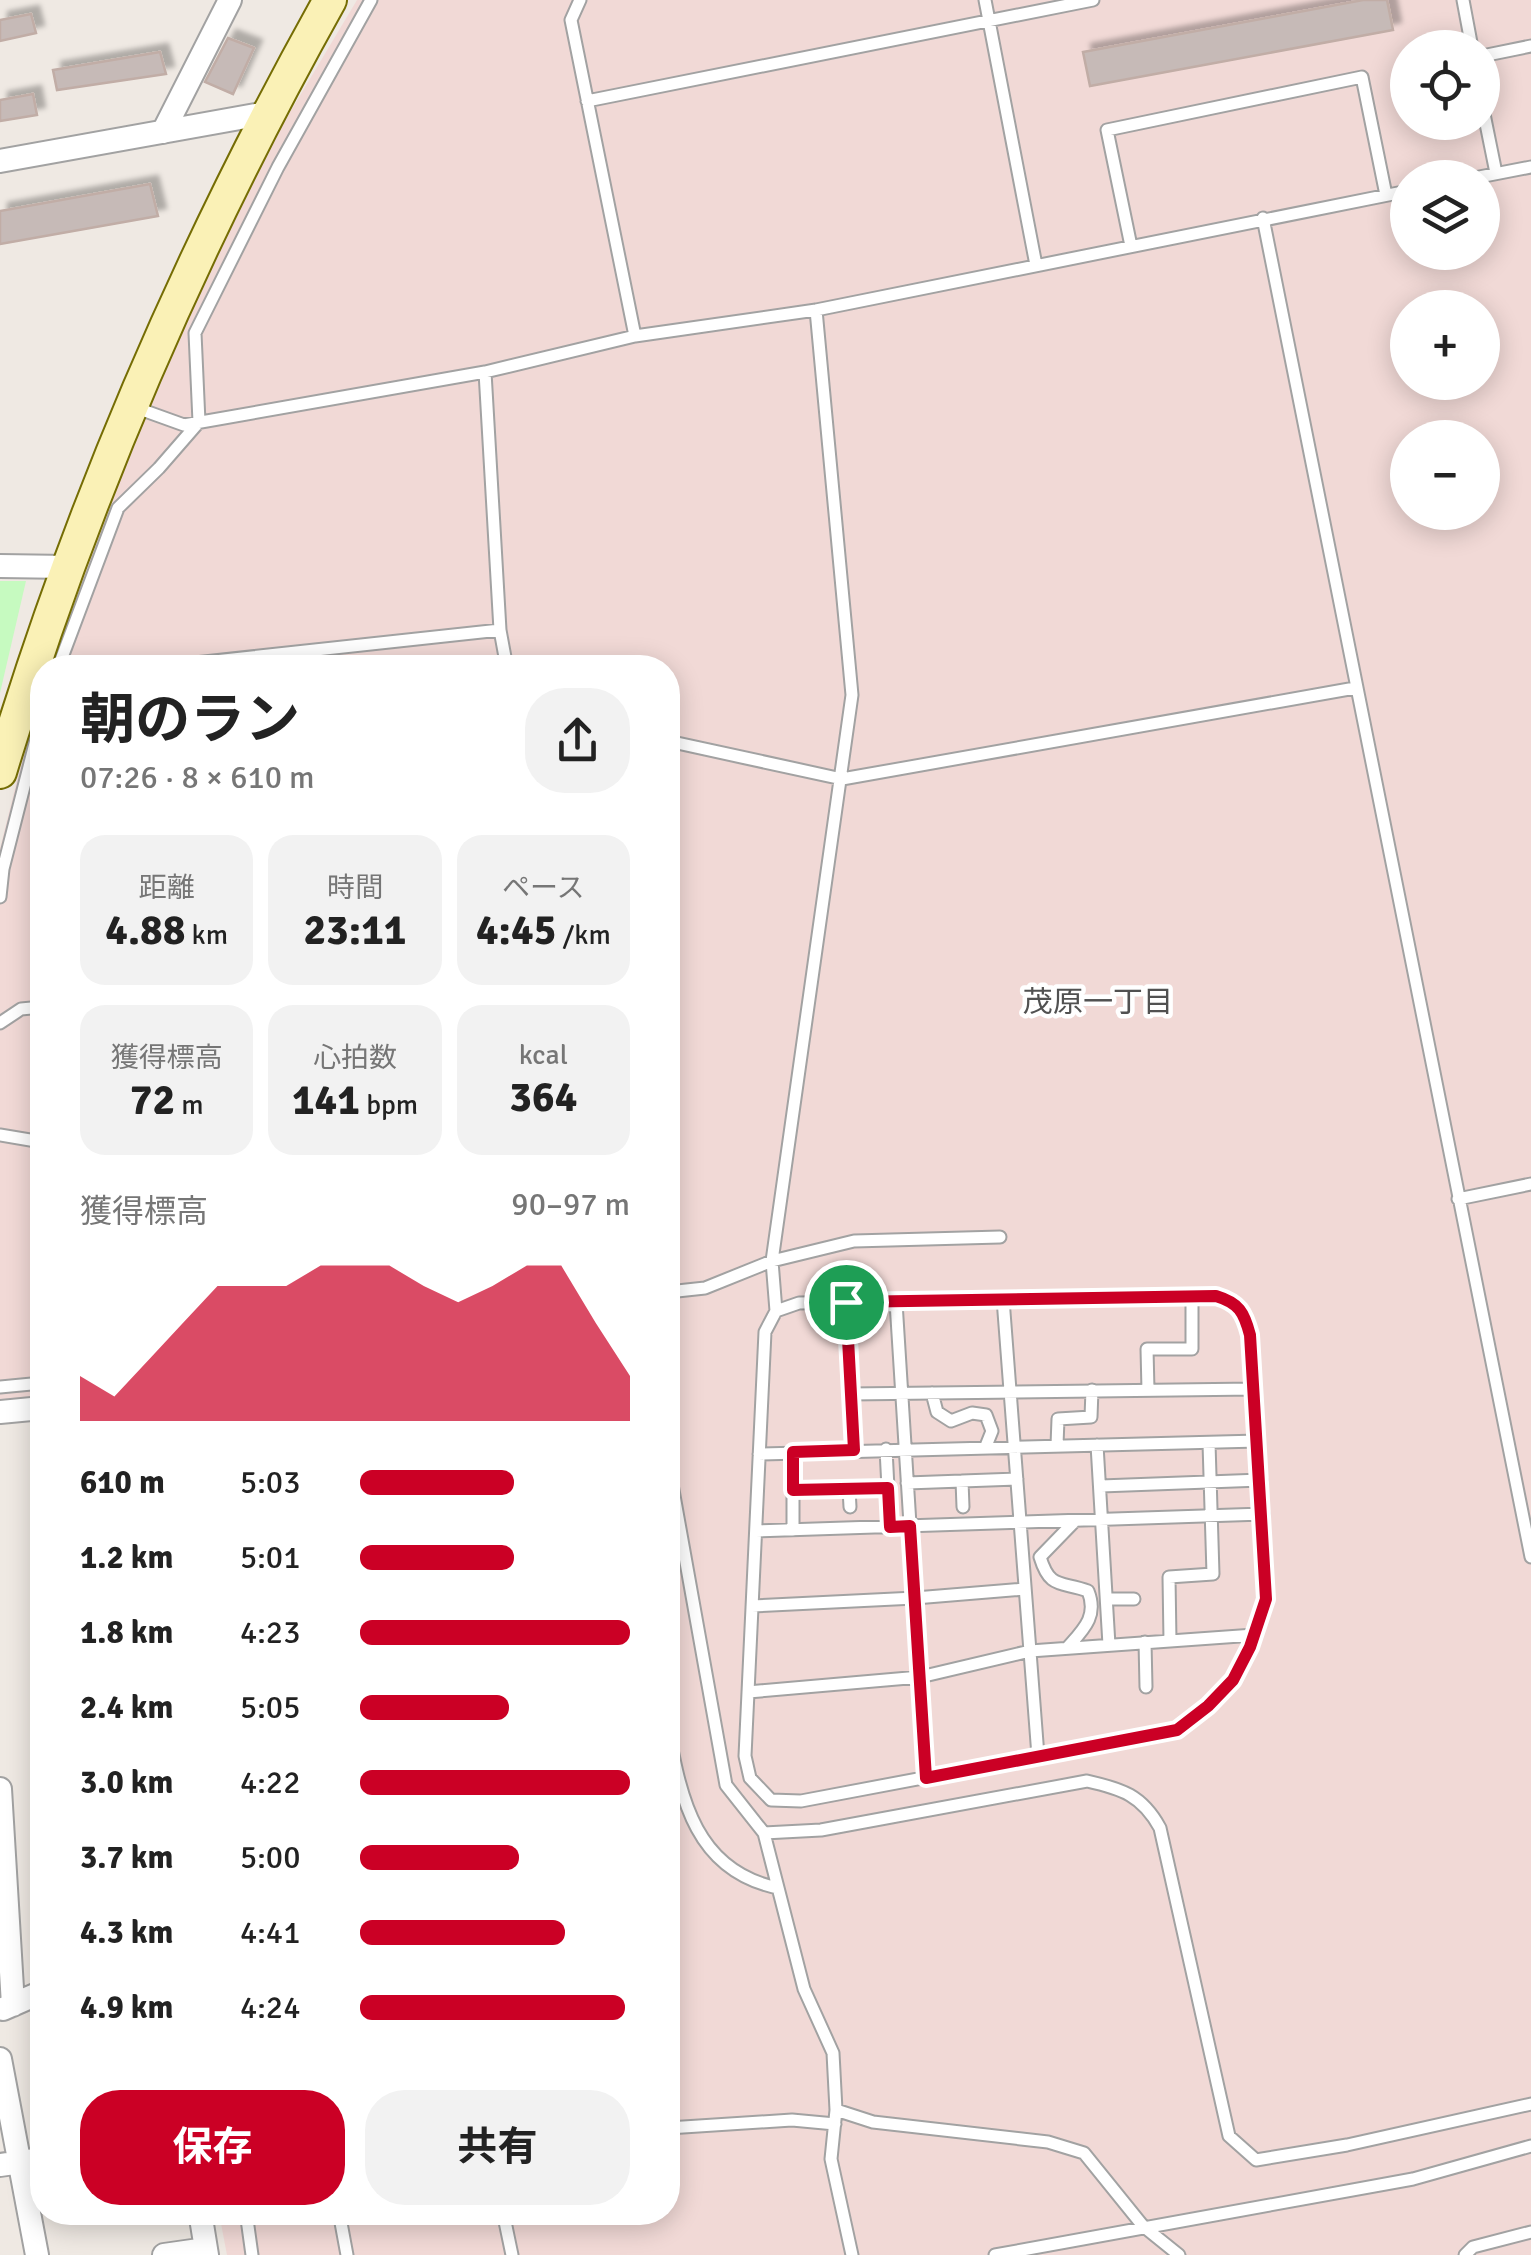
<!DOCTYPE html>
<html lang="ja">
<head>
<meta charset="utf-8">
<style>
	:root { --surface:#fff; --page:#f2f2f2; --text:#222; --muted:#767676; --accent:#cb0025 }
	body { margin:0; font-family:Signika,"Noto Sans JP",sans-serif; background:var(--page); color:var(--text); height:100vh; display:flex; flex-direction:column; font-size:38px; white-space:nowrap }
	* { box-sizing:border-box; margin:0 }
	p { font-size:32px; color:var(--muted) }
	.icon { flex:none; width:55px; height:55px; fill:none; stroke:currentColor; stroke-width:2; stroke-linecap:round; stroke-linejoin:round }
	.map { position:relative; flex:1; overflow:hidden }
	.sheet { position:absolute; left:30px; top:655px; width:650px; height:1570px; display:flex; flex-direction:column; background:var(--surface); border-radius:40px; box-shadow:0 5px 25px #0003 }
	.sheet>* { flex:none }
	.controls { position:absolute; left:1390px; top:30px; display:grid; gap:20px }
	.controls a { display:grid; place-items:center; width:110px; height:110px; border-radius:50%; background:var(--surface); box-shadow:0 5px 25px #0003; font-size:50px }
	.pin { position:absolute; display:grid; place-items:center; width:85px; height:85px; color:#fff; margin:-42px; border:5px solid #fff; border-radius:50%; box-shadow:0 2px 10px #0007 }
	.round { display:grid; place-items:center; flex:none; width:105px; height:105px; border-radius:40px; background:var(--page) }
	.summary { display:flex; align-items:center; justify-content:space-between; height:170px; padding:0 50px }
	h1 { font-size:55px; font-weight:700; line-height:75px }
	.figures { display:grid; grid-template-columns:repeat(3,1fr); gap:15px; height:170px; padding:10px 50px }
	.figures div { display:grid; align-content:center; border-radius:25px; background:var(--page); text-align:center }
	.figures b { font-size:42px; font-weight:700 }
	.figures small { font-size:28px; font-weight:400 }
	.figures p { font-size:28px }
	.chart { height:280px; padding:20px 50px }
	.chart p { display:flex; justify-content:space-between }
	.chart svg { width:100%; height:180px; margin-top:10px; fill:var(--accent); opacity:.7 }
	.button { display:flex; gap:20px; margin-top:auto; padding:20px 50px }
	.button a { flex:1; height:115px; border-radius:40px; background:var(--accent); color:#fff; font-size:40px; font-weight:700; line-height:115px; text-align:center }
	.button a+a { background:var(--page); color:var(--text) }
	ul { padding:0 50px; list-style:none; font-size:32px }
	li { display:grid; grid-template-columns:160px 120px 1fr; align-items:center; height:75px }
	li i { height:25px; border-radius:12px; background:var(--accent) }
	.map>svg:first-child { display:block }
</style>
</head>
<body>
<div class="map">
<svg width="1531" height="2255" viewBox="0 0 1531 2255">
	<defs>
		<filter id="shadow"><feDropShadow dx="8" dy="-8" stdDeviation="2.5" flood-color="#0004"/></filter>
	</defs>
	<rect width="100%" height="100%" fill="#efe9e3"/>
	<!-- military -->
	<path fill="#f1d9d6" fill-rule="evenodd" d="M 357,0 L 1531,0 L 1531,2255 L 227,2255 L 219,2213 L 668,2212 L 668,668 L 48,668 L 151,399 L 187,315 L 258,166 ZM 1408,48 L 1482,48 L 1482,122 L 1408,122 ZM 1408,178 L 1482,178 L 1482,252 L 1408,252 ZM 1408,308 L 1482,308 L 1482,382 L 1408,382 ZM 1408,438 L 1482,438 L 1482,512 L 1408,512 Z
		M 42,681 L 42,1397 L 0,1402 L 0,848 Z"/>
	<!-- park -->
	<path fill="#c6fac0" d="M 0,581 L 26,581 L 0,693 Z"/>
	<!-- building -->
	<path fill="#c6bab7" stroke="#c1ada6" stroke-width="2.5" filter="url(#shadow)" d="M 1363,0 L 1387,0 L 1393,30 L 1090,86 L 1083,52 Z
		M 31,14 L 36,33 L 0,41 L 0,20 Z
		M 228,38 L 254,48 L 233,94 L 205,82 Z
		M 160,52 L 166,74 L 57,90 L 53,70 Z
		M 33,94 L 37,115 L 0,121 L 0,100 Z
		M 150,184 L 158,216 L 0,244 L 0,211 Z"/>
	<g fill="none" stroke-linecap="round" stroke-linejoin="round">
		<!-- lane casing -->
		<g stroke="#a2a2a2" stroke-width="15">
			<path id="lane" d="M 580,0 L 571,20 L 635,336
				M 985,0 L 1036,265
				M 1463,0 L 1472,48
				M 1482,56 L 1531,46
				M 587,101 L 1093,0
				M 1482,104 L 1496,173
				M 1474,178 L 1531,167
				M 1263,218 L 1531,1557
				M 1131,246 L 1107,130 L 1362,77 L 1386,195
				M 485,372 L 500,630 L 507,668
				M 134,407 L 184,425 L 485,372 L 635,336 L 816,310 L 1408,191
				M 58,668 L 118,508 L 159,468 L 199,422 L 195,333 L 278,167 L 371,0
				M 149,668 L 500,630
				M 668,741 L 842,779 L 1355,688
				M 0,897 L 3,869 L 42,716
				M 0,1023 L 21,1009 L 42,1007
				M 0,1135 L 42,1142
				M 1458,1199 L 1531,1184
				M 668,1292 L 705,1288 L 772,1261 L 854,1241 L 1000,1237
				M 1216,1296 C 1239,1303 1245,1313 1250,1336 L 1266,1599 L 1250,1647 L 1233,1680 L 1208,1706 L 1177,1730 L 801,1801 L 771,1800 L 750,1778 L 745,1756 L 765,1332 L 776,1311 L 799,1303 Z
				M 1003,1299 L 1038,1756
				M 846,1302 L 854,1450
				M 896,1302 L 926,1778
				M 776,1311 L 772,1261 L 852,695 L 816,310
				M 0,1387 L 42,1383
				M 1148,1390 L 1147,1349 L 1192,1349 L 1192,1297
				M 932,1393 L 937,1412 L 951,1421 L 972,1413 L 986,1415 L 992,1431 L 986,1446
				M 850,1394 L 1254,1389
				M 1057,1445 L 1058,1419 L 1091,1417 L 1092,1390
				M 1097,1445 L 1109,1645
				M 886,1449 L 890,1527
				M 793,1452 L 793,1530
				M 759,1454 L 1258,1441
				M 668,1462 L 726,1785 L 764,1833 L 804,1989 L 833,2053 L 836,2110 L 831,2159 L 852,2255
				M 962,1481 L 963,1507
				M 907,1483 L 1017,1479
				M 1101,1486 L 1261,1480
				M 849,1489 L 850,1507
				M 793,1491 L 888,1488
				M 756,1531 L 1263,1514
				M 1108,1599 L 1134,1599
				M 752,1606 L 915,1598 L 1025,1589
				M 1170,1641 L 1169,1577 L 1213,1574 L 1209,1443
				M 1145,1642 L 1146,1687
				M 1068,1647 C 1084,1629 1098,1616 1088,1591 C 1061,1581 1050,1590 1040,1557 L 1074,1522
				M 748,1692 L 920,1677 L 1030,1651 L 1254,1635
				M 668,1728 C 681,1800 696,1871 778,1888
				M 764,1833 L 821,1830 L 1087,1781 C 1122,1789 1142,1795 1160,1828 L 1229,2136 L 1256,2160 L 1347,2145 L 1531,2104
				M 836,2110 L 873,2122 L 1048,2142 L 1084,2153 L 1143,2226 L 1179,2255
				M 668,2128 L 792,2120 L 835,2124
				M 246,2212 L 252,2255
				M 339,2212 L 347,2255
				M 503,2212 L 512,2255
				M 995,2255 L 1413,2179 L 1531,2146
				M 1465,2255 L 1473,2247 L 1531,2232"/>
		</g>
		<!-- street casing -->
		<g stroke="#a2a2a2" stroke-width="26">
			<path id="street" d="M 163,132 L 230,0
				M 0,161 L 267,113
				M 0,566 L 69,567
				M 0,1412 L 42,1408
				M 0,1789 L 13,2005
				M 3,2009 L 42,1992
				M 0,2059 L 37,2255
				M 0,2165 L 42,2159
				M 200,2212 L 207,2255
				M 164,2255 L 206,2249"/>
		</g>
		<!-- secondary casing -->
		<g stroke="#756d04" stroke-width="36">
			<path id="secondary" d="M 0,772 C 81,502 193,245 330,0"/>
		</g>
		<!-- lane -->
		<use href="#lane" stroke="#fff" stroke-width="11"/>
		<!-- street -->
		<use href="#street" stroke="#fff" stroke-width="22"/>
		<!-- secondary -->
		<use href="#secondary" stroke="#faf1b6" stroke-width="32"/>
	</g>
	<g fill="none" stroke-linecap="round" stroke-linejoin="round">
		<!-- route casing -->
		<g stroke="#fff" stroke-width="20">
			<path id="route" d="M 1216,1296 C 1239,1303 1244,1312 1250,1335 L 1266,1599 L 1250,1647 L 1233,1680 L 1208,1706 L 1177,1730 L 926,1778 L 910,1526 L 890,1527 L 888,1488 L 793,1490 L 793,1452 L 854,1450 L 846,1302 Z"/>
		</g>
		<!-- route -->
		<use href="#route" stroke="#cb0025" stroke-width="12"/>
	</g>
	<g text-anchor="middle" stroke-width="9" stroke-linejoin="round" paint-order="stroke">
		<!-- neighbourhood labels -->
		<g font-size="30" fill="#515151" stroke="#fff">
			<text x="1098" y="1012">茂原一丁目</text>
		</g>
	</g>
</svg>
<div class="controls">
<a><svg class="icon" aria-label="locate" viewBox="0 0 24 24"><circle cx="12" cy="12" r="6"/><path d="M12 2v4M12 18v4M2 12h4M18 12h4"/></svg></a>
<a><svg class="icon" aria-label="layers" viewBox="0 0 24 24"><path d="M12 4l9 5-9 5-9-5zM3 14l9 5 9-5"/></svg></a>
<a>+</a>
<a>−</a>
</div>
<div class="pin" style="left:846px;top:1302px;background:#1e9e55"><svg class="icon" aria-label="arrive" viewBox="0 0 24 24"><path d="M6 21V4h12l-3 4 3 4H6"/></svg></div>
<section class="sheet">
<div class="summary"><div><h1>朝のラン</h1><p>07:26 · 8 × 610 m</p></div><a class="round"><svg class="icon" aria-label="share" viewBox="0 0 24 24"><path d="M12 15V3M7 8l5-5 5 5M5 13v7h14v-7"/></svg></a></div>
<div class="figures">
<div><p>距離</p><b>4.88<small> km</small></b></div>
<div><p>時間</p><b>23:11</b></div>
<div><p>ペース</p><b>4:45<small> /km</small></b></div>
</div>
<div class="figures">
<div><p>獲得標高</p><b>72<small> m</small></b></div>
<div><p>心拍数</p><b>141<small> bpm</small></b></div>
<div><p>kcal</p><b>364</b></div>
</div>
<div class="chart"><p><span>獲得標高</span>90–97 m</p>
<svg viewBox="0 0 160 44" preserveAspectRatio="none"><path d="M0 44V33L10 38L20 29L30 20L40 11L50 11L60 11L70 6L80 6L90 6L100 11L110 15L120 11L130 6L140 6L150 20L160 33V44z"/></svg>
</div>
<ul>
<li><b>610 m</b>5:03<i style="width:57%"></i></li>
<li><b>1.2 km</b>5:01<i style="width:57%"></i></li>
<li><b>1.8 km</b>4:23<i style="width:100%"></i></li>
<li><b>2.4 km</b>5:05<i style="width:55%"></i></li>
<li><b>3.0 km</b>4:22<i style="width:100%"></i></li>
<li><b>3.7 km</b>5:00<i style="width:59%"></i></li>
<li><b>4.3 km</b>4:41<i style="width:76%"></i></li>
<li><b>4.9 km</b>4:24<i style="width:98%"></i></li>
</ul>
<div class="button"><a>保存</a><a>共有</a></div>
</section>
</div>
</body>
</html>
